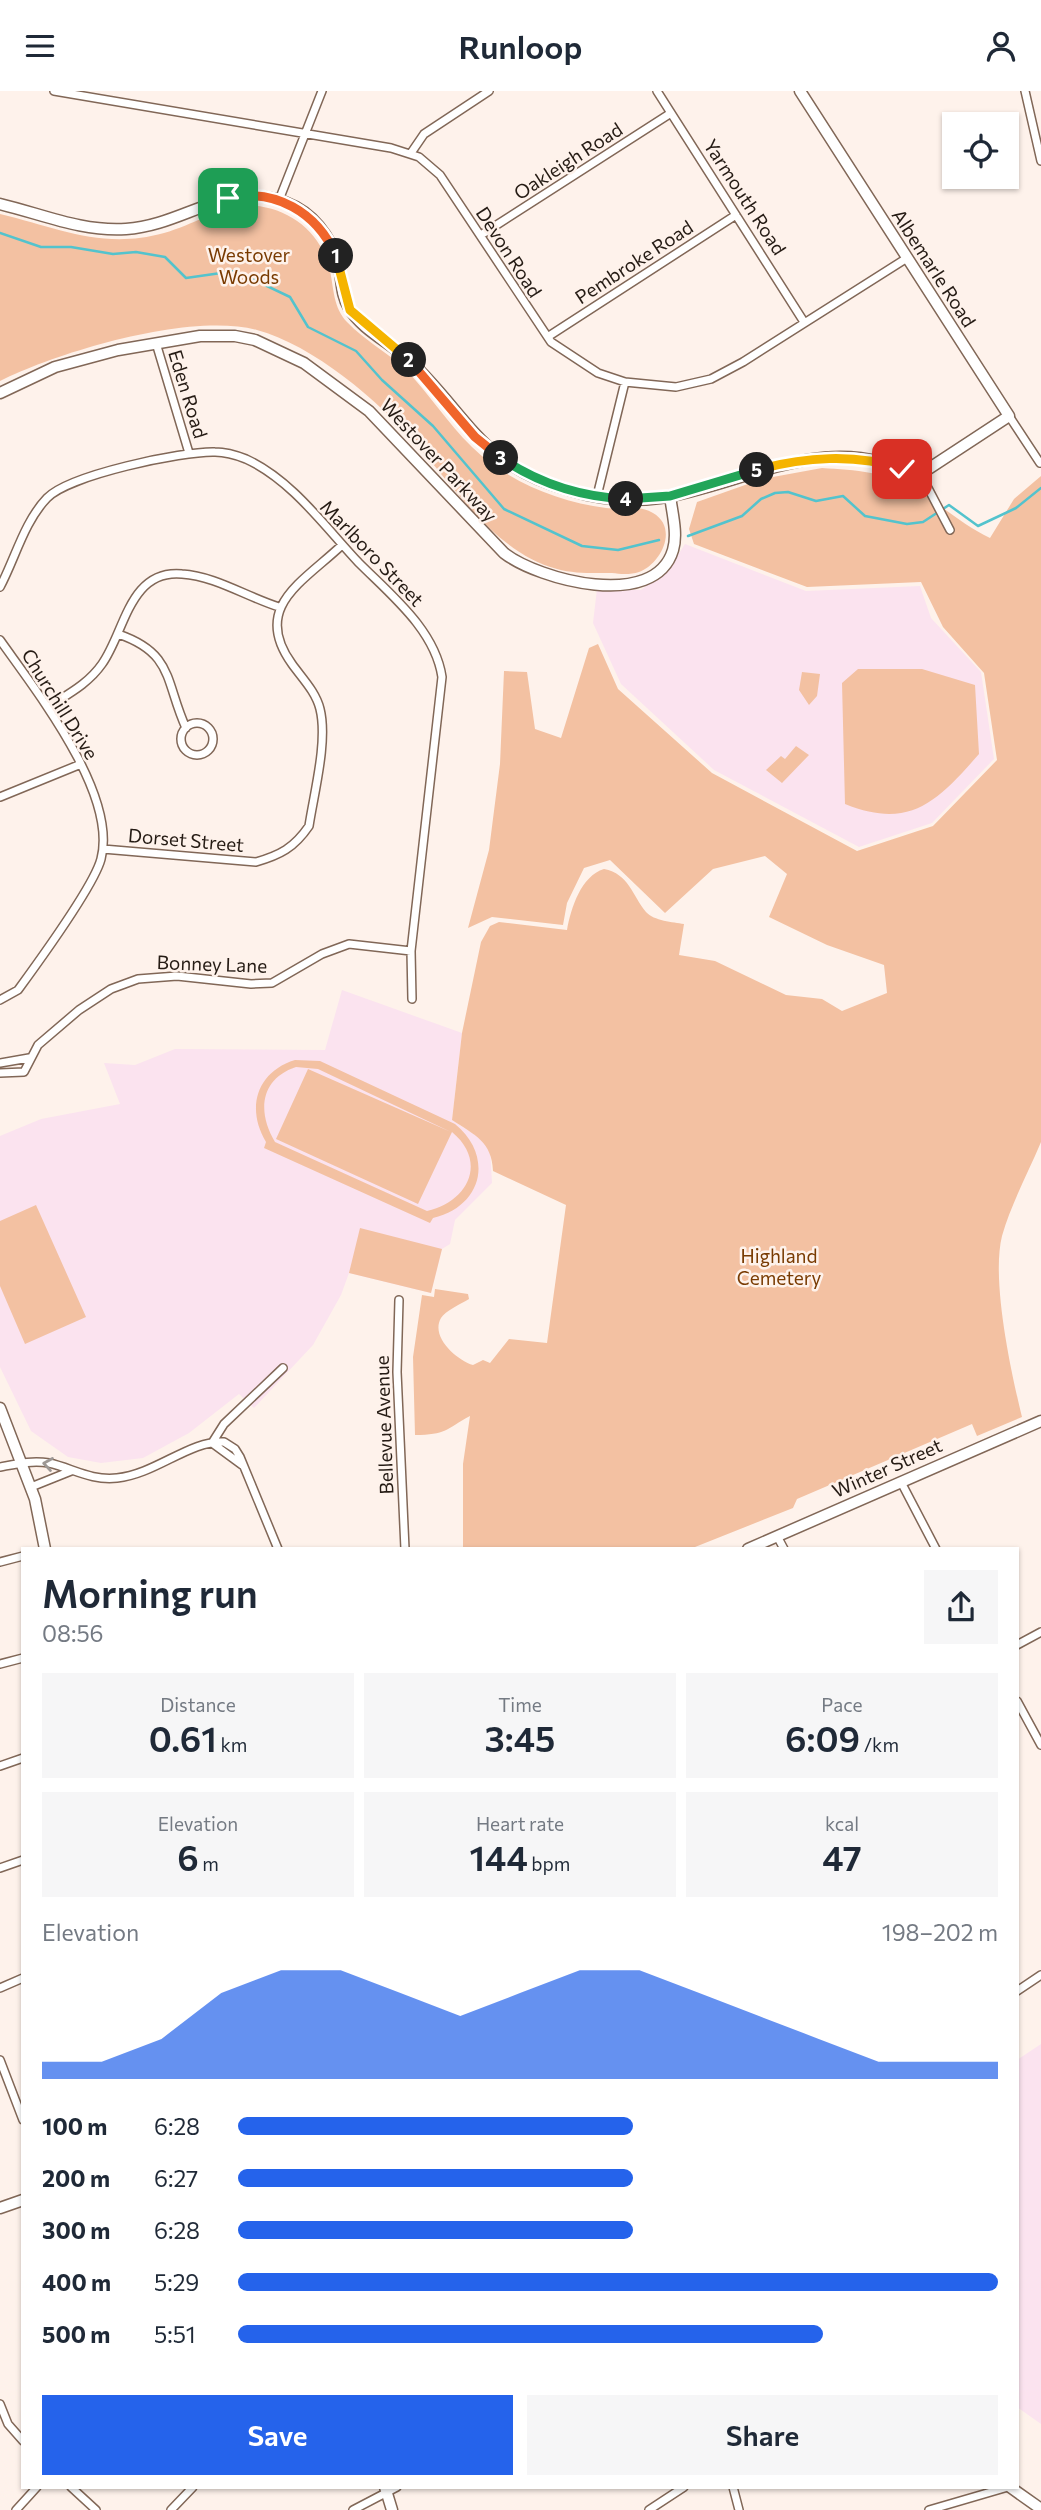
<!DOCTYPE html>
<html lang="en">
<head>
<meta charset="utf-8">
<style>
	:root { --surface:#fff; --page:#f6f6f7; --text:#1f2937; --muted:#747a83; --accent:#2563eb }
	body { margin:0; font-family:Commissioner,sans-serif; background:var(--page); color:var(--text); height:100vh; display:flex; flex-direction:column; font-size:26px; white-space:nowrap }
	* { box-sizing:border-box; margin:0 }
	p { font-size:23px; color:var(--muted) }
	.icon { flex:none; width:38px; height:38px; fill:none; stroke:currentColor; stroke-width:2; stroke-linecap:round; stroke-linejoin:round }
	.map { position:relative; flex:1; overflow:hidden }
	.drawer { position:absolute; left:21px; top:1456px; width:998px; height:942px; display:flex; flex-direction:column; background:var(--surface); border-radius:0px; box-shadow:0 2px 5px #0004 }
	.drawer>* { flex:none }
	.buttons { position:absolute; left:942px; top:21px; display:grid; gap:14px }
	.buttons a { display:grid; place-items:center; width:77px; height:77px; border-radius:0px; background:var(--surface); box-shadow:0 2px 5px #0004; font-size:35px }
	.pin { position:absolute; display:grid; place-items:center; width:60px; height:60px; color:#fff; margin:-30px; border-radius:14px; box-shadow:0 4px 10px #0006 }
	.km { position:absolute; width:35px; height:35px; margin:-18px; border-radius:50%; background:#222; color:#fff; font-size:19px; line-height:35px; text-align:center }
	.round { display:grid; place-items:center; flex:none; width:74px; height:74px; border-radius:0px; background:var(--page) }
	.head { display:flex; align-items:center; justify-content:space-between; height:119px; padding:0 21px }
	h1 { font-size:38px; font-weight:600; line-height:52px }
	.figures { display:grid; grid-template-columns:repeat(3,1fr); gap:10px; height:119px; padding:7px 21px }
	.figures div { display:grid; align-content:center; border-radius:0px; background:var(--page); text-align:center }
	.figures b { font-size:35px; font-weight:600 }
	.figures small { font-size:19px; font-weight:400 }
	.figures p { font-size:19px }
	.chart { height:196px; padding:14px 21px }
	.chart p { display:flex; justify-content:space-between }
	.chart svg { width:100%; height:126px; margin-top:7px; fill:var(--accent); opacity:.7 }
	.cta { display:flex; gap:14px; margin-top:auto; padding:14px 21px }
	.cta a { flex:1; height:80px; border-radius:0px; background:var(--accent); color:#fff; font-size:28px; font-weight:600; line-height:80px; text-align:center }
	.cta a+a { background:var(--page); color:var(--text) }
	ul { padding:0 21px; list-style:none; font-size:23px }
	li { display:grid; grid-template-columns:112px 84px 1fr; align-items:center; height:52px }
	li i { height:18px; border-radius:9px; background:var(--accent) }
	header { display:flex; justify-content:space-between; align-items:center; height:91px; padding:0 21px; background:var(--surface); font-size:32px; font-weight:600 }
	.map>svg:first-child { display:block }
</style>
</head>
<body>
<header><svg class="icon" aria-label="menu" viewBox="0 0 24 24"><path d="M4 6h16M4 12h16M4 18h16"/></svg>Runloop<svg class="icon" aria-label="person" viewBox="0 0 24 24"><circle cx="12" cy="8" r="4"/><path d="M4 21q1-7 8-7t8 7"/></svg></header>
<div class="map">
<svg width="1041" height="2419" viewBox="0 0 1041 2419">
	<rect width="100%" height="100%" fill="#fef2eb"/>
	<!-- education -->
	<path fill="#fbe3ef" d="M 685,453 L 806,500 L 920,495 L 931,527 L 981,581 L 994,668 L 932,732 L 859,756 L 714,679 L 621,593 L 593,532 L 597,498 L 641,499 L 669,478 Z
		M 342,899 L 462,942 L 452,1029 L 483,1049 L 490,1057 L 492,1092 L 455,1129 L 450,1153 L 442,1158 L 431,1202 L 349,1182 L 341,1204 L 313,1254 L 254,1317 L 239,1303 L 189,1342 L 143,1367 L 101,1372 L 68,1366 L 31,1340 L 0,1276 L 0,1045 L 41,1028 L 120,1013 L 104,972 L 135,974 L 175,958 L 325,959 Z
		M 1041,1953 L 1041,2333 L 1017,2316 L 1017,1969 Z"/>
	<!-- green -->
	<path fill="#f3c1a2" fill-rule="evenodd" d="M 246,114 C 287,115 321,139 330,180 C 334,198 333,216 347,231 C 364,249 387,261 405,278 C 429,302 447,332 472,356 C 507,390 557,411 606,417 C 621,418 640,414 653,422 C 679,437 661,473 639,481 C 630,484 620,483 612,482 C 594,482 575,483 557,478 C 496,462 456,398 416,353 C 379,310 313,254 257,239 C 191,221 60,260 0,290 L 0,123 C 59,137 102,159 164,142 C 193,134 217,117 246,114 Z
		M 822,377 C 855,379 888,381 917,399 C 942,415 963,434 990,447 L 1014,408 L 1041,385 L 1041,1051 C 1028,1082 1011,1113 1002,1145 C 991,1189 1011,1281 1022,1326 L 977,1345 L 972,1333 L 797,1408 L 793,1417 L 690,1458 L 463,1458 L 463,1373 L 470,1325 C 446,1338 446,1344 415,1344 L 413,1266 L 422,1204 L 434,1206 L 435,1198 L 468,1203 L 469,1208 C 461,1213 445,1220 441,1227 C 430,1246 457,1269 473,1274 L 483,1269 L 490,1272 L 509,1248 L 547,1252 L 566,1114 L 493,1080 C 492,1051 475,1044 452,1029 L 462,942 L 481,851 L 490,835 L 499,831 L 567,839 C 571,817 581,785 604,778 C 629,783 632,804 646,821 C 654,830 673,831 684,833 L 679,864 L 715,870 L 786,904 L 822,908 L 842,920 L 887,902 L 884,874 L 827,854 L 769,826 L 787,783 L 765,765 L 713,778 L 665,822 L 610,769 L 584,777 L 567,812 L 563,834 L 492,826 L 468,837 L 489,759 L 500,673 L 504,580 L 527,581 L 535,638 L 561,647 L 589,557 L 598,553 L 618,598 L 712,682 L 857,760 L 933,735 L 997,669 L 984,582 L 943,536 L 921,491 L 807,496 L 694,453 L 689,438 L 697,411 L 762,388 Z
		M 858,578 L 922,578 L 975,594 L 979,663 C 937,711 910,739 845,713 L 842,592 Z
		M 802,581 L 820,583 L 817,605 L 809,614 L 799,599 Z
		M 796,655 L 809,664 L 782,692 L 766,679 L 781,665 L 785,668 Z
		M 295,969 L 320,970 L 455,1033 C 494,1065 483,1115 433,1127 L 430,1132 L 264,1057 L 266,1051 C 246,1018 256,981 295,969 ZM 296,976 L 318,978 L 451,1041 L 308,978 L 276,1048 L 418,1113 L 452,1041 C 488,1071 468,1111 427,1120 L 275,1051 C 257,1021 260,988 296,976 Z
		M 36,1114 L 86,1226 L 25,1253 L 0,1195 L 0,1130 Z
		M 360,1137 L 442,1158 L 431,1202 L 349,1182 Z"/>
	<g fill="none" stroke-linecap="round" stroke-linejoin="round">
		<!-- stream -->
		<path stroke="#53c3cd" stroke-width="2.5" d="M 0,142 L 41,156 L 71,156 L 113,163 L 136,161 L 165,166 L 186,187 L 235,180 L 290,206 L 308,236 L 356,260 L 382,289 L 433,335 L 504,418 L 582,455 L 618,459 L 659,449
			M 688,445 L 742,425 L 761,408 L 775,402 L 788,401 L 816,410 L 843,405 L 865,425 L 907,433 L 923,431 L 949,414 L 978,435 L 1016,417 L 1041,397"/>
		<!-- street casing -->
		<g stroke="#816757" stroke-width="10">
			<path id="street" d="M 54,0 L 391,57 L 419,66 L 440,84 L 551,251 L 598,282 L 625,291 L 676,296 L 711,288 L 743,271 L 907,167
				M 657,0 L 804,231
				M 1025,0 L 1041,70
				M 411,62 L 424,43 L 489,0
				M 279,109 L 322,0
				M 481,144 L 671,22
				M 549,245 L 736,124
				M 156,252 L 189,362
				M 1009,325 L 1040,372
				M 916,386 L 928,397 L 950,439
				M 597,405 L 625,291
				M 0,496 C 15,468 24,431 47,407 C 69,384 182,360 215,361 C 225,361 236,364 246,368 C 292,389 325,436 359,472 C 391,504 435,539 442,586 L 411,860 L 412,908
				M 118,543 C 174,562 165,591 186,637
				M 0,549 C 36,600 118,703 101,768 C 94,795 37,873 18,899 L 0,909
				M 48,616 C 68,603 88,593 102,573 C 125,541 129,478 182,483 C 215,485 247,506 279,516
				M181 648a16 16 0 1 1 32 0a16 16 0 1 1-32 0Z
				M 0,706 L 81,673
				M 103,758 L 256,771 C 280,764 294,757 309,735 C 314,702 328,650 320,618 C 316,601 302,587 292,573 C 251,516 303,491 342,454
				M 0,972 L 29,967
				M 0,982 L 24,981 L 38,954 L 79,919 L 111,898 L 138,888 L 177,885 L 251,893 L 272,892 L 322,863 L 349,853 L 411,860
				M 399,1209 L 397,1281 L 405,1458
				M 212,1352 L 224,1333 L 283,1277
				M 212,1352 L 242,1374
				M 0,1376 C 16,1373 32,1369 49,1372 C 72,1377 91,1390 117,1387 C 156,1383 190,1349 224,1351 L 235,1358 L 240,1366 L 278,1458
				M 901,1391 L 936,1458
				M 31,1396 L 71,1380
				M 777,1445 L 784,1458
				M 0,1471 L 23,1465
				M 1017,1554 L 1041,1541
				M 0,1573 L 23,1567
				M 1017,1610 L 1041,1654
				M 0,1675 L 23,1667
				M 0,1777 L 23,1769
				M 0,1897 L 23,1887
				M 1017,1900 L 1041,1884
				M 0,1969 L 23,2029
				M 0,2313 L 8,2333 L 23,2350
				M 71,2396 L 96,2419
				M 733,2396 L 739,2419
				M 16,2419 L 37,2396
				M 171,2419 L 193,2396
				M 353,2419 L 397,2396
				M 649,2419 L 684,2396
				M 929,2419 L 1008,2396"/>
		</g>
		<!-- secondary casing -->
		<g stroke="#816757" stroke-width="13">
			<path id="secondary" d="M 0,113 C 42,123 82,141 126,138 C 188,134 232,83 296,116 C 320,129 335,155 340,181 C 342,193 342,206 349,217 C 362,239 391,252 410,270 C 468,325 481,375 569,399 C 598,408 630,411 660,407 C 743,394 831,336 916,386 L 1009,325 L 800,0
				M 0,302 L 55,276 L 118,259 L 200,245 L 235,245 L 255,249 L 304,272 L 369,320 L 504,462 C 539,489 655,520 673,459 C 678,443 672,421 670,405
				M 0,1317 L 35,1408 L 45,1458
				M 748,1458 L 1041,1330
				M 0,2117 L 23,2109
				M 385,2396 L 392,2419
				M 1010,2396 L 1041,2418"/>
		</g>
		<!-- street -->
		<use href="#street" stroke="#fff" stroke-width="7"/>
		<!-- secondary -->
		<use href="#secondary" stroke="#fff" stroke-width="10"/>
	</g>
	<!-- one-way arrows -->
	<defs><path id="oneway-chevron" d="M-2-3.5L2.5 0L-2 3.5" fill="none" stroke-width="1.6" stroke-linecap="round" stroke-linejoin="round" transform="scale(1.75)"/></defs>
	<use stroke="#9d9895" href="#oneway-chevron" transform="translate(48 1373) rotate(-171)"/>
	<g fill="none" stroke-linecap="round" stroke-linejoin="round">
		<!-- split-1 casing -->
		<g stroke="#fff" stroke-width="14">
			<path id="split-1" d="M 228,107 C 275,97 317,121 336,165"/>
		</g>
		<!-- split-2 casing -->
		<g stroke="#fff" stroke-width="14">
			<path id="split-2" d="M 336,165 L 350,219 L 409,269"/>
		</g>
		<!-- split-3 casing -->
		<g stroke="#fff" stroke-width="14">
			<path id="split-3" d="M 409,269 L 475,346 L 501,367"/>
		</g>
		<!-- split-4 casing -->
		<g stroke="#fff" stroke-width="14">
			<path id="split-4" d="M 501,367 C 538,392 581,406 626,408"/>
		</g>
		<!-- split-5 casing -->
		<g stroke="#fff" stroke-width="14">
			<path id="split-5" d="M 626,408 L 670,405 L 757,379"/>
		</g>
		<!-- split-6 casing -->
		<g stroke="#fff" stroke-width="14">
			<path id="split-6" d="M 757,379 C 803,366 856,362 902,378"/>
		</g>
		<!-- split-1 -->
		<use href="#split-1" stroke="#f0652b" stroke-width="9"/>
		<!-- split-2 -->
		<use href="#split-2" stroke="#f5b400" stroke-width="9"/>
		<!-- split-3 -->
		<use href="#split-3" stroke="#f0652b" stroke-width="9"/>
		<!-- split-4 -->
		<use href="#split-4" stroke="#22a559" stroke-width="9"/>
		<!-- split-5 -->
		<use href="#split-5" stroke="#22a559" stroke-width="9"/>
		<!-- split-6 -->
		<use href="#split-6" stroke="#f5b400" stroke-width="9"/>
	</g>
	<g text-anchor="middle" stroke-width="5" stroke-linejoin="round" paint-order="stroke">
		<!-- street labels -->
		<g font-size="19" fill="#251b14" stroke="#fef2eb">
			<text transform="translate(568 70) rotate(-33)" y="7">Oakleigh Road</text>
			<text transform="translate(745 106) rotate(57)" y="7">Yarmouth Road</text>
			<text transform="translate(509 161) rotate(57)" y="7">Devon Road</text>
			<text transform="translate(634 171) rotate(-33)" y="7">Pembroke Road</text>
			<text transform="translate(934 177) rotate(57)" y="7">Albemarle Road</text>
			<text transform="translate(188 303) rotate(73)" y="7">Eden Road</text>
			<text transform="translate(439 369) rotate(47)" y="7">Westover Parkway</text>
			<text transform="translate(372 462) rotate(46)" y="7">Marlboro Street</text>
			<text transform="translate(60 613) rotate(58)" y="7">Churchill Drive</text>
			<text transform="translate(186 749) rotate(5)" y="7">Dorset Street</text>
			<text transform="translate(212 873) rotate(2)" y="7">Bonney Lane</text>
			<text transform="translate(384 1334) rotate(-92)" y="7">Bellevue Avenue</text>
			<text transform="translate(887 1377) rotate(-24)" y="7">Winter Street</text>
		</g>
		<!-- park labels -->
		<g font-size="19" fill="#793b02" stroke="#fef2eb">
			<text x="249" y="171">Westover<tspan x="249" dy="22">Woods</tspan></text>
			<text x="779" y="1172">Highland<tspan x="779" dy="22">Cemetery</tspan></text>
		</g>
	</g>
</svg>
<div class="buttons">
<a><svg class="icon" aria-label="locate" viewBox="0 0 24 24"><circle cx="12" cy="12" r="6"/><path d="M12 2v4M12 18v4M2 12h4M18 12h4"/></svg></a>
</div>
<div class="pin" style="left:228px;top:107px;background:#1e9e55"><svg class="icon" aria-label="arrive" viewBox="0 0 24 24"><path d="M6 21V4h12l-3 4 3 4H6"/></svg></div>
<div class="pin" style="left:902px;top:378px;background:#d93025"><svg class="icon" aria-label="check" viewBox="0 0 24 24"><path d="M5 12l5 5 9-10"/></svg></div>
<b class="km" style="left:336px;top:165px">1</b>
<b class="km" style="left:409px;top:269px">2</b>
<b class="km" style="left:501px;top:367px">3</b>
<b class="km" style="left:626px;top:408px">4</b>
<b class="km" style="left:757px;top:379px">5</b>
<section class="drawer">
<div class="head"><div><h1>Morning run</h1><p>08:56</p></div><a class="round"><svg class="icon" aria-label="share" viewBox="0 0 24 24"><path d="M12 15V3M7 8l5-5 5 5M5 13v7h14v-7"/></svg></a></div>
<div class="figures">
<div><p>Distance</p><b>0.61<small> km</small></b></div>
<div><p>Time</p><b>3:45</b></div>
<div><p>Pace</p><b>6:09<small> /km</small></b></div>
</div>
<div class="figures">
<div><p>Elevation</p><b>6<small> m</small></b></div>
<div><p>Heart rate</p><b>144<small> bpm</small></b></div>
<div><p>kcal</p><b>47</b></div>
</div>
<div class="chart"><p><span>Elevation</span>198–202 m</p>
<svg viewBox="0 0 160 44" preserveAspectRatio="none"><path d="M0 44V38L10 38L20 30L30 14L40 6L50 6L60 14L70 22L80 14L90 6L100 6L110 14L120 22L130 30L140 38L150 38L160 38V44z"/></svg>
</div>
<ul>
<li><b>100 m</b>6:28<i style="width:52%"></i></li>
<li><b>200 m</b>6:27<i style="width:52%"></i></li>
<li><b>300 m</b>6:28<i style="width:52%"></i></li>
<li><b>400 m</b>5:29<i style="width:100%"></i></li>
<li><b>500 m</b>5:51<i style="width:77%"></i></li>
</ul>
<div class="cta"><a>Save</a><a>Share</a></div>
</section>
</div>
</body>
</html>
